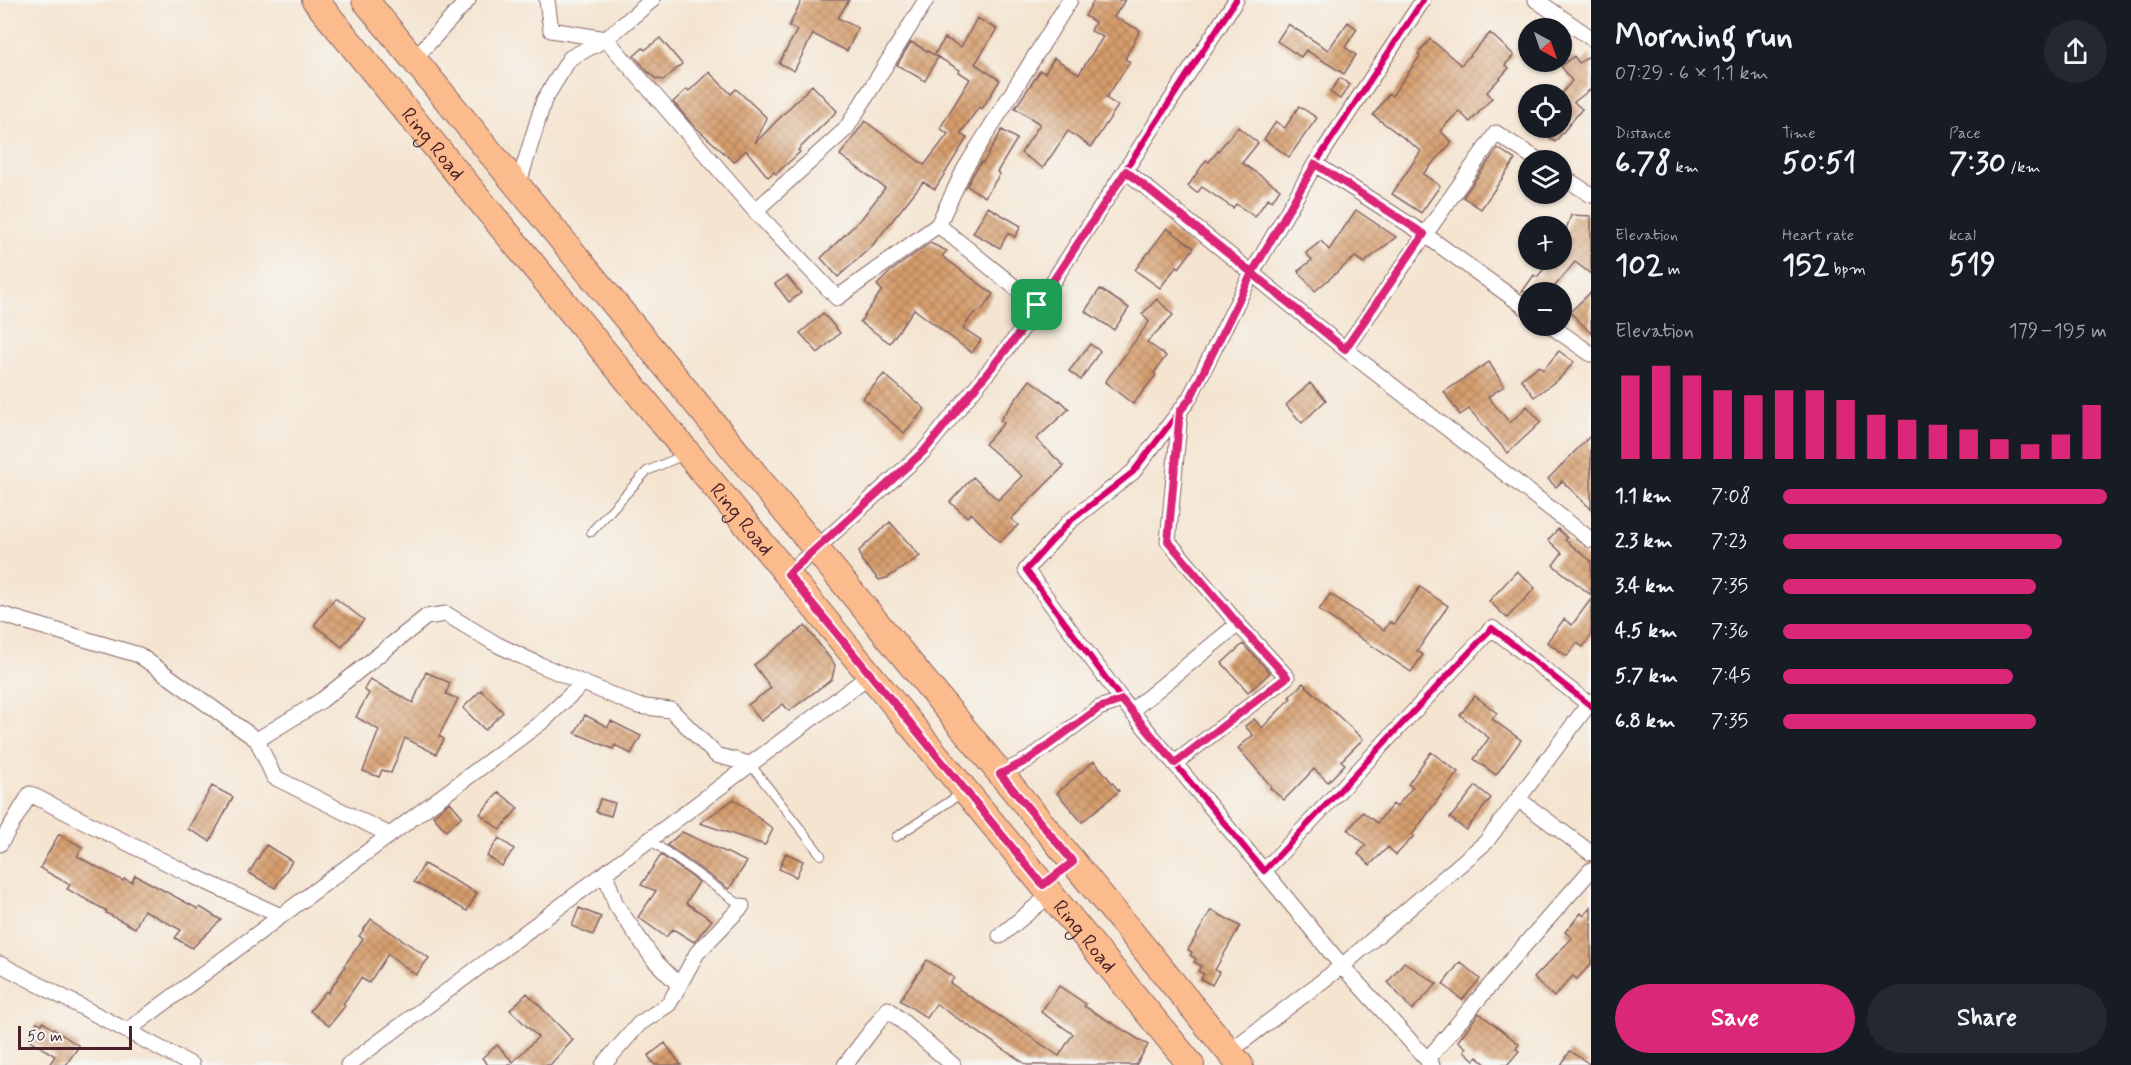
<!DOCTYPE html>
<html lang="en">
<head>
<meta charset="utf-8">
<style>
	:root { --surface:#171b24; --page:#242831; --text:#f1f3f6; --muted:#9ea1a6; --accent:#db2777 }
	body { margin:0; font-family:Mynerve,sans-serif; background:var(--page); color:var(--text); height:100vh; display:flex; flex-direction:column; font-size:22px; white-space:nowrap }
	* { box-sizing:border-box; margin:0 }
	p { font-size:20px; color:var(--muted) }
	.icon { flex:none; width:33px; height:33px; fill:none; stroke:currentColor; stroke-width:2; stroke-linecap:round; stroke-linejoin:round }
	.map { position:relative; flex:1; overflow:hidden }
	.drawer { display:flex; flex-direction:column; background:var(--surface); width:540px }
	.drawer>* { flex:none }
	.needle { width:39px; rotate:140deg }
	.buttons { position:absolute; left:1518px; top:18px; display:grid; gap:12px }
	.buttons a { display:grid; place-items:center; width:54px; height:54px; border-radius:50%; background:var(--surface); box-shadow:0 2px 4px #0004; font-size:30px }
	.scale { position:absolute; left:18px; bottom:15px; width:114px; box-sizing:border-box; padding-left:6px; border:3px solid #4a1f2b; border-top:0; font-size:16px; line-height:21px; white-space:nowrap; color:#4a1f2b; -webkit-text-stroke:4px #f6f6f2; paint-order:stroke }
	.pin { position:absolute; display:grid; place-items:center; width:51px; height:51px; color:#fff; margin:-26px; border-radius:12px; box-shadow:0 3px 9px #0006 }
	.round { display:grid; place-items:center; flex:none; width:63px; height:63px; border-radius:32px; background:var(--page) }
	.overview { display:flex; align-items:center; justify-content:space-between; height:102px; padding:0 24px }
	h1 { font-size:33px; font-weight:800; line-height:45px }
	.metrics { display:grid; grid-template-columns:repeat(3,1fr); gap:9px; height:102px; padding:6px 24px }
	.metrics div { display:grid; align-content:center }
	.metrics b { font-size:30px; font-weight:800 }
	.metrics small { font-size:16px; font-weight:400 }
	.metrics p { font-size:16px }
	.chart { height:168px; padding:12px 24px }
	.chart p { display:flex; justify-content:space-between }
	.chart svg { width:100%; height:108px; margin-top:6px; stroke:var(--accent); stroke-width:6 }
	.button { display:flex; gap:12px; margin-top:auto; padding:12px 24px }
	.button a { flex:1; height:69px; border-radius:36px; background:var(--accent); color:#fff; font-size:24px; font-weight:800; line-height:69px; text-align:center }
	.button a+a { background:var(--page); color:var(--text) }
	ul { padding:0 24px; list-style:none; font-size:20px }
	li { display:grid; grid-template-columns:96px 72px 1fr; align-items:center; height:45px }
	li i { height:15px; border-radius:8px; background:var(--accent) }
	main { display:flex; flex:1; min-height:0 }
	.map>svg:first-child { display:block }
</style>
</head>
<body>
<main>
<div class="map">
<svg width="1591" height="1065" viewBox="0 0 1591 1065">
	<defs>
		<pattern id="building-cross-hatch" width="8" height="8" patternUnits="userSpaceOnUse" patternTransform="scale(1.5)"><rect width="8" height="8" fill="#d69d6c"/><path d="M0 0l8 8M0 8l8-8" fill="none" stroke="#b07f59"/></pattern>
	</defs>
	<rect width="100%" height="100%" fill="#f6f6f2"/>
	<filter id="ink" filterUnits="userSpaceOnUse"><feTurbulence type="fractalNoise" baseFrequency=".0167" numOctaves="2"/><feDisplacementMap in="SourceGraphic" scale="12" xChannelSelector="R" yChannelSelector="G"/><feConvolveMatrix kernelMatrix="1 2 1 2 8 2 1 2 1" color-interpolation-filters="sRGB"/></filter>
	<filter id="wash" filterUnits="userSpaceOnUse"><feTurbulence type="fractalNoise" baseFrequency=".008" numOctaves="4" result="noise"/><feDisplacementMap in="SourceGraphic" scale="24" xChannelSelector="R" yChannelSelector="G"/><feGaussianBlur stdDeviation="1.35" result="paint"/><feColorMatrix in="noise" values="0 0 0 0 0 0 0 0 0 0 0 0 0 0 0 0 0 1.4 0 .05"/><feComposite in="paint" operator="in"/></filter>
	<g filter="url(#wash)">
		<rect width="100%" height="100%" fill="#f4e4d0"/>
		<g id="blocks">
			<!-- building -->
			<path fill="url(#building-cross-hatch)" d="M 802,0 L 849,0 L 838,18 L 858,28 L 847,51 L 813,34 L 794,71 L 779,63 L 797,30 L 789,26 Z
				M 1094,0 L 1125,0 L 1114,17 L 1140,30 L 1125,59 L 1130,62 L 1106,98 L 1118,106 L 1091,147 L 1068,131 L 1043,168 L 1021,153 L 1040,124 L 1015,108 L 1040,71 L 1045,73 L 1054,58 L 1079,74 L 1103,37 L 1091,31 L 1095,22 L 1085,16 Z
				M 977,18 L 997,29 L 975,64 L 1000,80 L 982,109 L 979,107 L 960,134 L 967,138 L 935,189 L 923,182 L 872,246 L 838,277 L 821,258 L 862,218 L 885,188 L 840,155 L 865,121 L 924,165 L 926,163 L 948,134 L 940,128 L 970,79 L 959,72 L 960,70 L 938,57 L 925,81 L 897,65 L 911,42 L 938,57 L 934,55 L 945,38 L 961,47 Z
				M 1348,22 L 1357,29 L 1345,47 L 1356,55 L 1344,74 L 1306,50 L 1301,57 L 1277,41 L 1288,24 L 1328,50 Z
				M 1490,33 L 1514,55 L 1505,65 L 1509,68 L 1487,92 L 1492,98 L 1470,122 L 1459,111 L 1440,131 L 1452,142 L 1423,174 L 1440,186 L 1421,213 L 1392,194 L 1421,151 L 1373,115 L 1389,94 L 1392,96 L 1420,56 L 1418,54 L 1430,39 L 1461,65 Z
				M 660,38 L 682,64 L 664,80 L 656,79 L 650,72 L 649,73 L 634,56 L 643,48 L 645,50 Z
				M 1591,55 L 1591,89 L 1574,102 L 1582,109 L 1555,142 L 1537,128 L 1562,128 L 1562,93 L 1572,81 L 1561,66 L 1574,56 L 1579,63 Z
				M 709,72 L 731,94 L 736,89 L 767,118 L 755,143 L 812,85 L 837,111 L 798,150 L 800,152 L 776,174 L 774,172 L 768,177 L 746,150 L 734,162 L 691,123 L 673,102 L 687,89 L 689,91 Z
				M 1340,78 L 1350,85 L 1340,99 L 1330,92 Z
				M 1299,106 L 1317,118 L 1289,157 L 1264,139 L 1276,122 L 1285,128 Z
				M 1238,127 L 1258,143 L 1242,163 L 1280,189 L 1272,201 L 1268,198 L 1255,217 L 1236,204 L 1233,208 L 1202,187 L 1197,193 L 1188,186 L 1206,160 L 1209,162 Z
				M 1002,130 L 1017,139 L 997,172 L 1000,174 L 985,197 L 967,186 L 974,173 L 981,162 L 983,163 Z
				M 1498,148 L 1515,160 L 1481,209 L 1463,197 Z
				M 988,207 L 1021,226 L 1015,237 L 1008,233 L 1000,248 L 973,233 Z
				M 1356,210 L 1396,237 L 1364,263 L 1355,257 L 1315,291 L 1298,271 L 1312,260 L 1306,253 L 1321,241 L 1329,250 Z
				M 1571,215 L 1591,216 L 1591,274 L 1575,262 L 1550,292 L 1522,292 L 1534,275 L 1537,277 L 1552,260 L 1562,260 L 1562,241 Z
				M 1167,228 L 1194,248 L 1179,268 L 1177,266 L 1160,288 L 1135,270 Z
				M 930,243 L 947,251 L 942,256 L 993,294 L 982,310 L 973,314 L 963,328 L 981,340 L 972,353 L 914,309 L 890,343 L 860,322 L 882,290 L 877,285 L 890,272 Z
				M 787,276 L 801,293 L 789,302 L 775,284 Z
				M 1100,289 L 1129,308 L 1114,330 L 1085,311 Z
				M 1591,292 L 1591,333 L 1570,312 Z
				M 1157,299 L 1173,315 L 1147,342 L 1166,356 L 1154,373 L 1156,375 L 1133,404 L 1105,382 L 1149,322 L 1142,314 Z
				M 823,313 L 840,333 L 818,353 L 800,333 Z
				M 1090,344 L 1100,351 L 1081,380 L 1069,371 Z
				M 1559,351 L 1574,362 L 1560,378 L 1534,397 L 1521,379 L 1539,366 L 1543,370 Z
				M 1489,362 L 1504,386 L 1488,397 L 1510,423 L 1527,406 L 1541,422 L 1508,453 L 1469,409 L 1460,415 L 1444,392 Z
				M 884,374 L 925,409 L 904,433 L 863,398 Z
				M 1030,380 L 1059,401 L 1060,400 L 1069,409 L 1036,439 L 1064,466 L 1011,519 L 1018,525 L 1000,542 L 971,513 L 967,517 L 950,502 L 973,477 L 998,500 L 1022,476 L 985,444 L 1004,423 L 1000,420 Z
				M 1310,383 L 1326,400 L 1302,423 L 1286,405 Z
				M 1591,435 L 1591,509 L 1562,481 L 1556,487 L 1548,479 Z
				M 890,522 L 920,556 L 887,578 L 879,580 L 862,561 L 859,551 Z
				M 1558,529 L 1567,538 L 1565,540 L 1591,561 L 1591,595 L 1553,565 L 1562,553 L 1548,540 Z
				M 1517,571 L 1535,588 L 1507,618 L 1489,601 Z
				M 1420,587 L 1448,606 L 1417,651 L 1423,655 L 1411,672 L 1319,610 L 1330,594 L 1384,630 L 1390,622 L 1394,624 Z
				M 335,598 L 364,620 L 342,647 L 314,625 Z
				M 1591,599 L 1591,636 L 1583,647 L 1577,643 L 1567,656 L 1547,642 L 1564,619 L 1572,625 Z
				M 805,626 L 835,665 L 832,679 L 789,711 L 783,704 L 761,721 L 748,705 L 771,688 L 754,665 Z
				M 1243,644 L 1270,673 L 1248,692 L 1222,663 Z
				M 426,672 L 450,683 L 446,694 L 458,699 L 439,736 L 444,739 L 436,754 L 405,738 L 391,773 L 382,770 L 379,777 L 363,771 L 379,730 L 356,717 L 369,693 L 364,690 L 370,679 L 413,703 Z
				M 1303,683 L 1363,739 L 1341,761 L 1345,764 L 1328,782 L 1314,769 L 1284,800 L 1270,788 L 1271,786 L 1238,748 L 1253,735 L 1245,726 L 1254,719 L 1262,728 L 1291,698 L 1289,697 Z
				M 481,690 L 503,712 L 485,730 L 463,708 Z
				M 1475,696 L 1497,713 L 1492,719 L 1521,740 L 1496,775 L 1474,759 L 1489,738 L 1460,715 Z
				M 585,715 L 608,727 L 611,721 L 641,736 L 631,754 L 615,745 L 613,749 L 575,733 Z
				M 1431,752 L 1458,772 L 1412,835 L 1414,836 L 1396,855 L 1388,847 L 1370,865 L 1358,854 L 1366,845 L 1348,830 L 1363,812 L 1377,823 L 1393,804 L 1396,807 L 1413,787 L 1408,784 Z
				M 1094,761 L 1119,791 L 1082,822 L 1057,793 Z
				M 212,786 L 233,797 L 210,841 L 188,829 Z
				M 1476,786 L 1491,798 L 1466,830 L 1450,818 Z
				M 499,792 L 518,808 L 500,830 L 480,814 Z
				M 600,799 L 615,803 L 611,816 L 596,812 Z
				M 734,799 L 773,829 L 765,845 L 700,823 Z
				M 450,802 L 462,816 L 446,831 L 433,816 Z
				M 682,832 L 747,862 L 729,889 L 667,845 Z
				M 59,834 L 82,847 L 77,856 L 123,881 L 124,879 L 132,882 L 135,875 L 198,909 L 200,907 L 221,920 L 192,948 L 175,938 L 181,930 L 144,910 L 135,928 L 106,913 L 107,911 L 67,889 L 70,885 L 40,868 Z
				M 499,838 L 514,849 L 502,866 L 487,856 Z
				M 266,845 L 292,861 L 275,888 L 249,873 Z
				M 786,853 L 803,861 L 796,877 L 779,869 Z
				M 661,855 L 699,882 L 686,903 L 712,920 L 694,942 L 673,929 L 666,937 L 638,917 L 656,891 L 641,885 Z
				M 424,864 L 477,893 L 467,911 L 414,882 Z
				M 1591,907 L 1591,964 L 1577,979 L 1573,976 L 1554,997 L 1534,978 L 1572,938 L 1565,932 L 1581,913 L 1584,916 Z
				M 579,908 L 601,917 L 593,935 L 572,926 Z
				M 1211,910 L 1240,926 L 1215,970 L 1219,972 L 1212,985 L 1201,979 L 1204,974 L 1198,971 L 1201,966 L 1194,962 L 1196,959 L 1190,955 L 1192,952 L 1188,950 Z
				M 371,919 L 429,958 L 416,975 L 388,954 L 369,983 L 361,978 L 343,1004 L 345,1006 L 329,1026 L 310,1011 L 326,991 L 328,993 L 345,967 L 344,966 L 363,939 L 359,936 Z
				M 927,960 L 954,978 L 950,983 L 1059,1056 L 1073,1034 L 1041,1012 L 1059,986 L 1086,1004 L 1084,1006 L 1148,1045 L 1136,1065 L 1027,1065 L 936,1004 L 927,1018 L 900,1000 Z
				M 1404,962 L 1437,984 L 1412,1010 L 1388,982 Z
				M 1460,962 L 1480,979 L 1462,1000 L 1443,984 Z
				M 527,993 L 573,1040 L 550,1065 L 488,1065 L 482,1058 L 497,1045 L 513,1062 L 538,1037 L 510,1010 Z
				M 1479,1013 L 1519,1044 L 1516,1049 L 1519,1051 L 1507,1065 L 1487,1065 L 1477,1057 L 1474,1060 L 1464,1051 L 1466,1048 L 1458,1041 Z
				M 37,1022 L 42,1024 L 43,1022 L 79,1046 L 66,1065 L 49,1065 L 55,1056 L 28,1039 Z
				M 665,1043 L 681,1065 L 655,1065 L 648,1056 Z
				M 1570,1051 L 1591,1065 L 1561,1065 Z"/>
		</g>
	</g>
	<g filter="url(#ink)">
		<use href="#blocks" fill-opacity="0" stroke="#866465" stroke-width="1.5"/>
		<g fill="none" stroke-linecap="round" stroke-linejoin="round">
			<!-- service casing -->
			<g stroke="#866465" stroke-width="10">
				<path id="service" d="M 591,532 L 647,471 L 684,455
					M 750,764 L 821,855
					M 896,837 L 962,793
					M 650,840 L 742,906"/>
			</g>
			<!-- minor casing -->
			<g stroke="#866465" stroke-width="17">
				<path id="minor" d="M 547,0 L 551,30 L 606,39 L 755,211 L 846,129 L 926,0
					M 1423,0 L 1315,164 L 1252,273 L 1189,399 L 1133,472 L 1069,522 L 1026,570 L 1122,700 L 1264,871 L 1492,628 L 1591,706
					M 1536,0 L 1591,38
					M 414,59 L 468,0
					M 1315,164 L 1424,234 L 1528,309
					M 1126,171 L 1345,349 L 1591,540
					M 1562,176 L 1591,195
					M 518,186 L 544,100 L 570,58 L 606,39 L 652,0
					M 755,211 L 837,298 L 938,225
					M 1037,305 L 938,225 L 965,168 L 1070,0
					M 1551,326 L 1591,354
					M 1345,349 L 1496,133 L 1538,160
					M 788,574 L 924,451 L 1018,335 L 1236,0
					M 0,614 L 139,655 L 257,740 L 274,777 L 390,835
					M 1131,711 L 1238,624
					M 257,740 L 322,700 L 426,617 L 446,614 L 498,645 L 538,664 L 638,706 L 671,710 L 716,755 L 750,764
					M 1175,763 L 1287,677 L 1238,624 L 1168,541 L 1180,413
					M 1000,774 L 1028,760 L 1099,708 L 1122,700
					M 1518,799 L 1591,853
					M 0,844 L 30,794 L 191,875 L 281,916
					M 1264,871 L 1342,966 L 1432,1065
					M 605,873 L 616,905 L 654,960 L 679,985
					M 1000,936 L 1051,894
					M 0,964 L 192,1065
					M 128,1030 L 543,721 L 583,683
					M 1229,1052 L 1342,966 L 1486,842 L 1591,701
					M 1427,1060 L 1514,957 L 1591,870
					M 348,1065 L 870,675
					M 603,1065 L 639,1024 L 669,1004 L 697,953 L 742,906
					M 845,1065 L 888,1009 L 953,1065"/>
			</g>
			<!-- primary casing -->
			<g stroke="#866465" stroke-width="28">
				<g id="primary">
					<path id="s1" d="M 315,0 L 1191,1065"/>
					<path d="M 365,0 L 1240,1065"/>
				</g>
			</g>
			<!-- service -->
			<use href="#service" stroke="#fff" stroke-width="8"/>
			<!-- minor -->
			<use href="#minor" stroke="#fff" stroke-width="15"/>
			<!-- primary -->
			<use href="#primary" stroke="#fbbb8d" stroke-width="26"/>
			<!-- cycleway casing -->
			<g stroke="#f6f6f2" stroke-width="10">
				<path id="cycleway" d="M 1423,0 L 1315,164 L 1252,273 L 1189,399 L 1133,472 L 1069,522 L 1026,570 L 1122,700 L 1264,871 L 1492,628 L 1591,706
					M 788,574 L 924,451 L 1018,335 L 1236,0"/>
			</g>
			<!-- cycleway -->
			<use href="#cycleway" stroke="#d6006c" stroke-width="6"/>
		</g>
	</g>
	<g fill="none" stroke-linecap="round" stroke-linejoin="round" filter="url(#ink)">
		<!-- route casing -->
		<g stroke="#fff" stroke-width="12">
			<path id="route" d="M 1037,305 L 1018,335 L 924,451 L 788,574 L 1043,885 L 1073,862 L 1000,774 L 1028,760 L 1099,708 L 1122,700 L 1175,763 L 1287,677 L 1238,624 L 1168,541 L 1180,411 L 1190,399 L 1252,273 L 1345,349 L 1424,234 L 1315,164 L 1252,273 L 1126,171 L 1037,305"/>
		</g>
		<!-- route -->
		<use href="#route" stroke="#db2777" stroke-width="8"/>
	</g>
	<g text-anchor="middle" stroke-width="6" stroke-linejoin="round" paint-order="stroke">
		<!-- street labels -->
		<g font-size="21" fill="#4a1f2b" stroke="#f6f6f2">
			<text dy="7" stroke="none"><textPath href="#s1" startOffset="186">Ring Road</textPath></text>
			<text dy="7" stroke="none"><textPath href="#s1" startOffset="672">Ring Road</textPath></text>
			<text dy="7" stroke="none"><textPath href="#s1" startOffset="1212">Ring Road</textPath></text>
		</g>
	</g>
</svg>
<div class="buttons">
<a><svg class="needle" viewBox="-14 -14 28 28"><path d="M0-13l5 13h-10z" fill="#e53935"/><path d="M0 13l5-13h-10z" fill="#9ea1a6"/></svg></a>
<a><svg class="icon" aria-label="locate" viewBox="0 0 24 24"><circle cx="12" cy="12" r="6"/><path d="M12 2v4M12 18v4M2 12h4M18 12h4"/></svg></a>
<a><svg class="icon" aria-label="layers" viewBox="0 0 24 24"><path d="M12 4l9 5-9 5-9-5zM3 14l9 5 9-5"/></svg></a>
<a>+</a>
<a>−</a>
</div>
<div class="scale">50 m</div>
<div class="pin" style="left:1037px;top:305px;background:#1e9e55"><svg class="icon" aria-label="arrive" viewBox="0 0 24 24"><path d="M6 21V4h12l-3 4 3 4H6"/></svg></div>
</div>
<section class="drawer">
<div class="overview"><div><h1>Morning run</h1><p>07:29 · 6 × 1.1 km</p></div><a class="round"><svg class="icon" aria-label="share" viewBox="0 0 24 24"><path d="M12 15V3M7 8l5-5 5 5M5 13v7h14v-7"/></svg></a></div>
<div class="metrics">
<div><p>Distance</p><b>6.78<small> km</small></b></div>
<div><p>Time</p><b>50:51</b></div>
<div><p>Pace</p><b>7:30<small> /km</small></b></div>
</div>
<div class="metrics">
<div><p>Elevation</p><b>102<small> m</small></b></div>
<div><p>Heart rate</p><b>152<small> bpm</small></b></div>
<div><p>kcal</p><b>519</b></div>
</div>
<div class="chart"><p><span>Elevation</span>179–195 m</p>
<svg viewBox="0 0 160 44" preserveAspectRatio="none"><path d="M5 44V10M15 44V6M25 44V10M35 44V16M45 44V18M55 44V16M65 44V16M75 44V20M85 44V26M95 44V28M105 44V30M115 44V32M125 44V36M135 44V38M145 44V34M155 44V22"/></svg>
</div>
<ul>
<li><b>1.1 km</b>7:08<i style="width:100%"></i></li>
<li><b>2.3 km</b>7:23<i style="width:86%"></i></li>
<li><b>3.4 km</b>7:35<i style="width:78%"></i></li>
<li><b>4.5 km</b>7:36<i style="width:77%"></i></li>
<li><b>5.7 km</b>7:45<i style="width:71%"></i></li>
<li><b>6.8 km</b>7:35<i style="width:78%"></i></li>
</ul>
<div class="button"><a>Save</a><a>Share</a></div>
</section>
</main>
</body>
</html>
